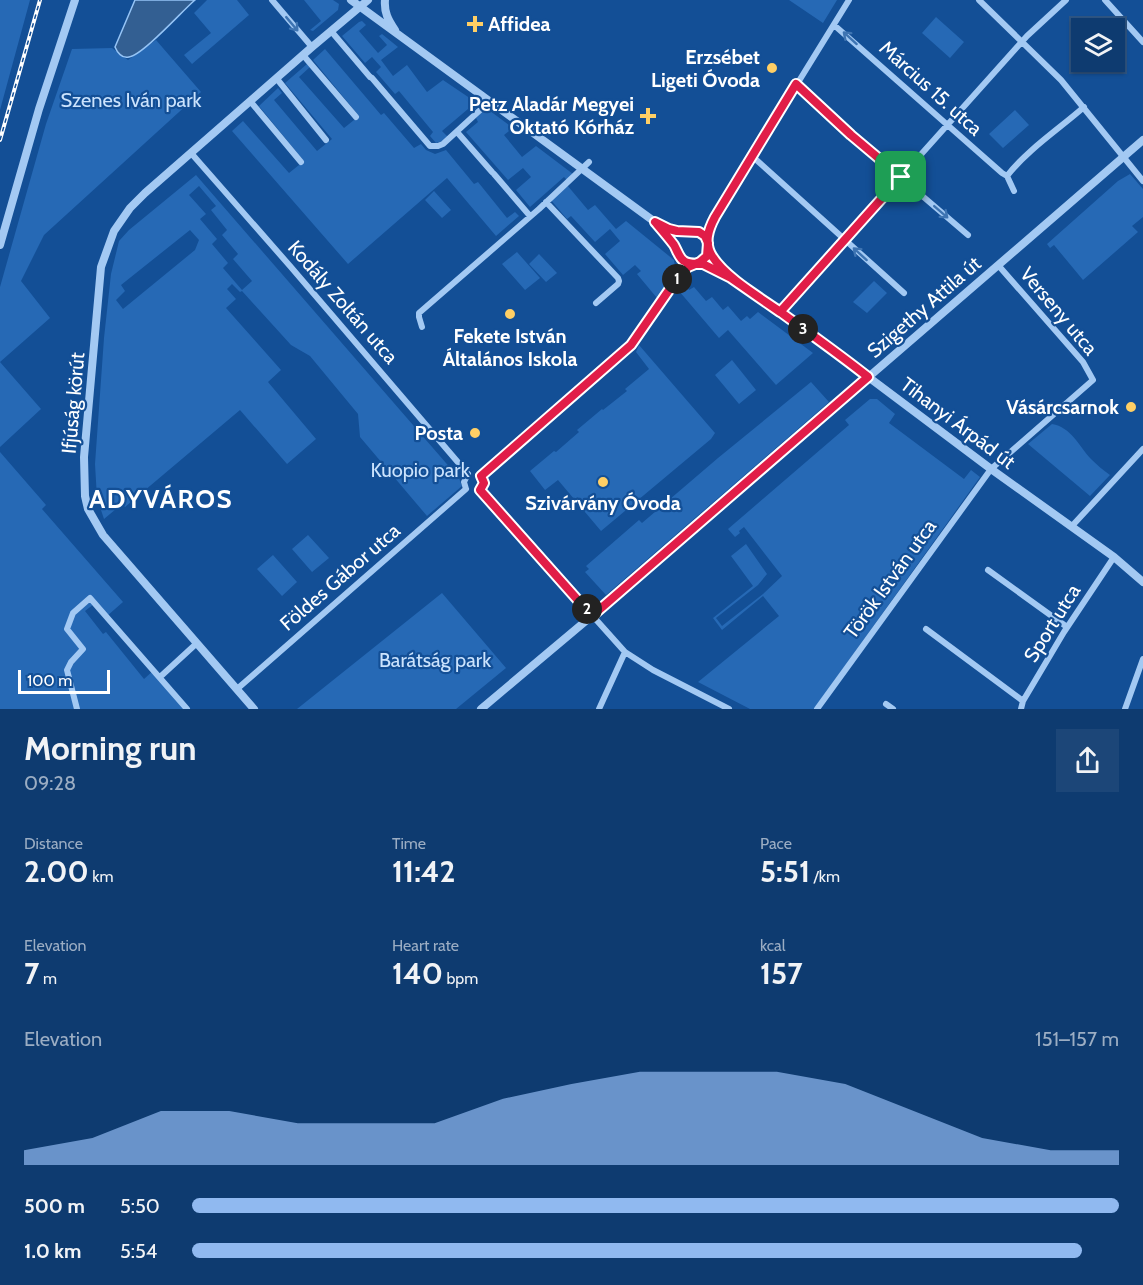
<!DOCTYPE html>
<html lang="en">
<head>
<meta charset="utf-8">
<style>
	:root { --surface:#0e3b70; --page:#1c4678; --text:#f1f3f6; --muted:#9badc3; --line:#2e5583; --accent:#90b9f0 }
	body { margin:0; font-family:Cabin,sans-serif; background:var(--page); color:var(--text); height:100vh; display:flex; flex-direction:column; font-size:22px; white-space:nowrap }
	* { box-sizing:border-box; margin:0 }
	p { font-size:20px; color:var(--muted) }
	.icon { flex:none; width:33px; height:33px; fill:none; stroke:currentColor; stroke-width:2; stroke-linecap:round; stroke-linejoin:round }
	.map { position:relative; height:709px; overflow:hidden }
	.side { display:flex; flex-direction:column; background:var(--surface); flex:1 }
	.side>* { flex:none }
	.controls { position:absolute; left:1071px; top:18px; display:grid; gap:12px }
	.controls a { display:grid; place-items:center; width:54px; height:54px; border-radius:0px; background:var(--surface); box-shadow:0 2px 4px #0004,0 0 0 2px var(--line); font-size:30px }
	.scale { position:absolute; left:18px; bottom:15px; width:92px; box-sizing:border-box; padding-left:6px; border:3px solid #fff; border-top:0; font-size:16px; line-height:21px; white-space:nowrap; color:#fff; -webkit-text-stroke:4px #134f96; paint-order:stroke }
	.pin { position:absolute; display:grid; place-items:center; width:51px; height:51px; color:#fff; margin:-26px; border-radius:12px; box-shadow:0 3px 9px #0006 }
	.km { position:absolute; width:30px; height:30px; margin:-15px; border-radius:50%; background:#222; color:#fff; font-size:16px; line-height:30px; text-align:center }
	.round { display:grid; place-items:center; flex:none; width:63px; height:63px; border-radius:0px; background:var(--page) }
	.summary { display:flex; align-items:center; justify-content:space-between; height:102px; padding:0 24px }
	h1 { font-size:33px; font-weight:700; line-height:45px }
	.metrics { display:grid; grid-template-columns:repeat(3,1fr); gap:9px; height:102px; padding:6px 24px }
	.metrics div { display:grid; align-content:center }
	.metrics b { font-size:30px; font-weight:700 }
	.metrics small { font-size:16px; font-weight:400 }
	.metrics p { font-size:16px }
	.chart { height:168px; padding:12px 24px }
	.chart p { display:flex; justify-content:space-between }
	.chart svg { width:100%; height:108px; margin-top:6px; fill:var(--accent); opacity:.7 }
	ul { padding:0 24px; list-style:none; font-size:20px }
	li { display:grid; grid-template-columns:96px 72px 1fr; align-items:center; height:45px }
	li i { height:15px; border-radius:8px; background:var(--accent) }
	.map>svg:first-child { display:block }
</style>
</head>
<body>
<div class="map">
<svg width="1143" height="709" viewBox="0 0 1143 709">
	<rect width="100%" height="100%" fill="#134f96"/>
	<!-- green -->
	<path fill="#2669b5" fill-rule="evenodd" d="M 0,0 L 30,0 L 0,110 Z
		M 207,0 L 237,0 L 249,15 L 192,64 L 184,55 L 211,33 L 194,13 Z
		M 304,0 L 333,0 L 339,4 L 338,10 L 313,31 L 310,30 L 321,21 Z
		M 789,0 L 837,0 L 823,23 Z
		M 936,17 L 964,42 L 950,58 L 922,33 Z
		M 362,21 L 366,25 L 359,31 L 378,53 L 387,45 L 379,36 L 382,34 L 398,47 L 381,60 L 393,76 L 407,65 L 427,92 L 443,80 L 480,105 L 471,113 L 468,109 L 442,131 L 448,137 L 443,141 L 436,143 L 430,136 L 433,132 L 399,91 L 395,94 L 376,72 L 381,67 L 372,57 L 365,63 L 342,36 L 359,22 Z
		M 156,40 L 201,92 L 44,235 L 21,281 L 50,318 L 0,362 L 41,409 L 0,447 L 0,287 L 46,124 L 72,49 L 112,48 L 128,60 Z
		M 325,49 L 381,115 L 384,113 L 414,148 L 421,144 L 426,150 L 435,154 L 446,150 L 474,184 L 478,182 L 507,218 L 515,212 L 519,216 L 496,236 L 447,178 L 348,264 L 232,131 L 243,121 L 289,173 L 304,161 L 259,106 L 278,88 L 282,93 L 274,100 L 317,151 L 332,139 L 285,83 L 307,64 L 310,67 L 299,77 L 344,128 L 359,116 L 313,60 Z
		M 486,108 L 513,128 L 504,135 L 522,157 L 536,146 L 573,174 L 567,180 L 564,177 L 530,207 L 516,190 L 531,177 L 523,168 L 508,180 L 466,132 L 478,122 L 476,118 Z
		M 1015,110 L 1029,125 L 1003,148 L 989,134 Z
		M 1130,174 L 1143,189 L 1143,217 L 1132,226 L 1138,232 L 1083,280 L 1054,245 L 1050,248 L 1047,244 L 1118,181 Z
		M 196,175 L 459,478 L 462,486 L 427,516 L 360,437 L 358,414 L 310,356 L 291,345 L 242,291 L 240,292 L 232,284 L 227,289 L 236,299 L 226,308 L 281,370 L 268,382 L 316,439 L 287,464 L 240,410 L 125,507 L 122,504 L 104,519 L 97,498 L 95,464 L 104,338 L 111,274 L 119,241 L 129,230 ZM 199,186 L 216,206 L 211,210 L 227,230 L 222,235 L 238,254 L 233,259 L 252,281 L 242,290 L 223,268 L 228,263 L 212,244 L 217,239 L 200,219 L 206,214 L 189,195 ZM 190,230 L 199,240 L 195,250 L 123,309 L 116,300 L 125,291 L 121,285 Z
		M 567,185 L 588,210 L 595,205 L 616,229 L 626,221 L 674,260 C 677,275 667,287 657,298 L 637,274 L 641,271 L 635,265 L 623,275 L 605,254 L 620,241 L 610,229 L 595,242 L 571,216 L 567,219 L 550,199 Z
		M 434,191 L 451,210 L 442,218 L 425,200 Z
		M 517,252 L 540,278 L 525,290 L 502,264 Z
		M 539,254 L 557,273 L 546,282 L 529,264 Z
		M 682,281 L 689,290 L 694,287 L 706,301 L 712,297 L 723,310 L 728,306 L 741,321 L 747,316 L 750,319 L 758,312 L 813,353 L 776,385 L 728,330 L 719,338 L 679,291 Z
		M 874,281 L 887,293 L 867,313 L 853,302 Z
		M 639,345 L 715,433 L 711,439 L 601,531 L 558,480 L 545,490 L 530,471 L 554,451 L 556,452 L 579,432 L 577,430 L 602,409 L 603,410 L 627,391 L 625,389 L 649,369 L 636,352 Z
		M 732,360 L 756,390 L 739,404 L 715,375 Z
		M 811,382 L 829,402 L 606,595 L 585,572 L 589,569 L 586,566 L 639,520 L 642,523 L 718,458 Z
		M 870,399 L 877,399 L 895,414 L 889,423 L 964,479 L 971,470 L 980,477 L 814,709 L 750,709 L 698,682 L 779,616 L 763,596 L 722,630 L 713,618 L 753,586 L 731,556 L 746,544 L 767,574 L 758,585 L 716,618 L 722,626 L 763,594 L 782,576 L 744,527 L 739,531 L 740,533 L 735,537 L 728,529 L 849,425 L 845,420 Z
		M 1052,424 C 1071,427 1079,446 1091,459 C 1097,465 1103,470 1110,475 L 1090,496 L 1028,444 Z
		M 0,452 L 46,505 L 42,509 L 123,602 L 107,616 L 94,604 L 85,611 L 103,634 L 106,632 L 144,679 L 154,670 L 187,709 L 0,709 Z
		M 308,535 L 329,558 L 312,572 L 292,549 Z
		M 273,555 L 297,582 L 282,596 L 257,569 Z
		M 442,593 L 506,668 L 456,709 L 297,709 Z"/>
	<!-- water -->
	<path fill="#335f92" stroke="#95c4f6" stroke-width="1.5" d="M 135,0 L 195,0 C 182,11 143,55 129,57 C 122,59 117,52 115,47 Z"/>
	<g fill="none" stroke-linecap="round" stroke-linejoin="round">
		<!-- minor -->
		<path stroke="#a3c9f3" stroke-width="6" d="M 272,0 L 312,47
			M 979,0 L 1061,80 L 1143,181
			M 1105,0 L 1143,42
			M 834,25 L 1002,173 L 1007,176 L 1014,191
			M 331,31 L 370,77
			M 303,55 L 356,117
			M 372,78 L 430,146 L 438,146 L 443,144 L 490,101
			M 277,79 L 326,140
			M 796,84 L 851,135 L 968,235
			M 250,101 L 301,162
			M 457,132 L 492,172
			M 191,153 L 290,266 L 468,474
			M 752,156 L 904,293
			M 494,174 L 530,216
			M 1007,176 C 1027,150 1059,129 1084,107
			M 546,202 L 618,278 L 619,281 L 618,284 L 596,303
			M 707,239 L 710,227 L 715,217 L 849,0
			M 780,312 L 1027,36 L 1066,0
			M 422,327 L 419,317 L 419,313 L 539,209 L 589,162
			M 481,476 L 631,345 L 676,280 L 694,264
			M 466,489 L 464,482 L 468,474
			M 480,490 L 625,652 L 653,670 L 729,709
			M 1072,526 L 1143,449
			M 988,570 L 1067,627
			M 926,629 L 1023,701
			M 160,677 L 197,643
			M 237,689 L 466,489
			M 886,704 L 893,709
			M 77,709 L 67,670 L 71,662 L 83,649 L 67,629 L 73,613 L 90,598 L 187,709
			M 599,709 L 625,652
			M 817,709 L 991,469 L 1093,380 L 1083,362 L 998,265
			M 1021,709 L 1023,701 L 1064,632 L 1114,557
			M 1125,709 L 1143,659"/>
		<!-- tertiary -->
		<path stroke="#a3c9f3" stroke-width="8" d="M 351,0 L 655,222 C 662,225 669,230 677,231 C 686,232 699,229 705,236 C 709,241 708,249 711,254 C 714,261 722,267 727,273
			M 385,0 C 384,12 388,20 395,30
			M 655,222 L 672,242 L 684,261 L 690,264 L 703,264 L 731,278 L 859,370 L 991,469 L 1114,557 L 1143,582
			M 0,245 L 39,109 L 75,0
			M 254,709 L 103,535 L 88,509 L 85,496 L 84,457 L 101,267 L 114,231 L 130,208 L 145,193 L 312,47 L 368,0
			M 481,709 L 600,609 L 1143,140"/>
		<!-- rail casing -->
		<g stroke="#fff" stroke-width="4">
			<path id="rail" d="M 0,140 L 40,0"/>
		</g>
		<!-- rail -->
		<use href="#rail" stroke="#134f96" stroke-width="1.5" stroke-dasharray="4.5" stroke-linecap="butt"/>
	</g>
	<!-- one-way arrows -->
	<defs><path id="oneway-shaft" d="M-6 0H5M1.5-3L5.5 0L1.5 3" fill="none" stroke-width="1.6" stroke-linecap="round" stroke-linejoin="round" transform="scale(1.5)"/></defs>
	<g stroke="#3e74b2">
		<use href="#oneway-shaft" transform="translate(292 24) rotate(50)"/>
		<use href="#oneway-shaft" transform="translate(850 38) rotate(-138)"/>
		<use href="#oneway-shaft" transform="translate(941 212) rotate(41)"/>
		<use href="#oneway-shaft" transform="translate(860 254) rotate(-138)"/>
	</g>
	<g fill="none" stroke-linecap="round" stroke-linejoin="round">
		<!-- route casing -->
		<g stroke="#fff" stroke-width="12">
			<path id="route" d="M 901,177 L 780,312 L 731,278 L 703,264 C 697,263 689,265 684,261 C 679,258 677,250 674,245 C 668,237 661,229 655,222 L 669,229 L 677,231 L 699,232 L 705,236 L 708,243 L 707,256 L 700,262 L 688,267 L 676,280 L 631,345 L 481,476 L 484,483 L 480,490 L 592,616 L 868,377 C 839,354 809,333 779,311 C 759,297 725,277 712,256 C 704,243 708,230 715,217 L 796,84 L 851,135 L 901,177"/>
		</g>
		<!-- route -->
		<use href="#route" stroke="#e11d48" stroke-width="8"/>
	</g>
	<!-- markers -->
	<g fill="#ffcf65" stroke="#134f96" stroke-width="2">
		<path d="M472 15h6v6h6v6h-6v6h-6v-6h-6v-6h6z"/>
		<circle cx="772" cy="68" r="6"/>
		<path d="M645 107h6v6h6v6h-6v6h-6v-6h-6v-6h6z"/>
		<circle cx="510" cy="314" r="6"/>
		<circle cx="1131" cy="407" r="6"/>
		<circle cx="475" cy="433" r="6"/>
		<circle cx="603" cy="482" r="6"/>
	</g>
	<g text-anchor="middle" stroke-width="4.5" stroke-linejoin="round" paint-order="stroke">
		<!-- poi labels -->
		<g font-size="20" font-weight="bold" fill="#fff" stroke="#134f96" text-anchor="end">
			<text x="488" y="31" text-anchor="start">Affidea</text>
			<text x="760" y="64">Erzsébet<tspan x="760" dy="23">Ligeti Óvoda</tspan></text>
			<text x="634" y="111">Petz Aladár Megyei<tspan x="634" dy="23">Oktató Kórház</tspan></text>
			<text x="510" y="343" text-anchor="middle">Fekete István<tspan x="510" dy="23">Általános Iskola</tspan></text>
			<text x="1119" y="414">Vásárcsarnok</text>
			<text x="463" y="440">Posta</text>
			<text x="603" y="510" text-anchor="middle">Szivárvány Óvoda</text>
		</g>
		<!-- street labels -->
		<g font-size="20" fill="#fff" stroke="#134f96">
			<text transform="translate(931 88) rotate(42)" y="7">Március 15. utca</text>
			<text transform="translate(343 302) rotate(49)" y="7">Kodály Zoltán utca</text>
			<text transform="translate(924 307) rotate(-41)" y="7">Szigethy Attila út</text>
			<text transform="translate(1059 311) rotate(50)" y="7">Verseny utca</text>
			<text transform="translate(73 403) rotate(-85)" y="7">Ifjúság körút</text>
			<text transform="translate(958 423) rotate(37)" y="7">Tihanyi Árpád út</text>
			<text transform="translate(340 577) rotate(-41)" y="7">Földes Gábor utca</text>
			<text transform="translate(890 579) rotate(-54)" y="7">Török István utca</text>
			<text transform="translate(1052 623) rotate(-58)" y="7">Sport utca</text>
		</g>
		<!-- park labels -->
		<g font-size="20" fill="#cbe3fd" stroke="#134f96">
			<text x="131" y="107">Szenes Iván park</text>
			<text x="420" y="477">Kuopio park</text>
			<text x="435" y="667">Barátság park</text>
		</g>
		<!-- district labels -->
		<g font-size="26" font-weight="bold" letter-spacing="1.5" fill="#fff" stroke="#134f96">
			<text x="161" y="508">ADYVÁROS</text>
		</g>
	</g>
</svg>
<div class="controls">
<a><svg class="icon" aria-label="layers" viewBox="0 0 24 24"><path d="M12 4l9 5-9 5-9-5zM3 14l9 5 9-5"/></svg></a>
</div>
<div class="scale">100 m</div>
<div class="pin" style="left:901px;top:177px;background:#1e9e55"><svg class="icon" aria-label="arrive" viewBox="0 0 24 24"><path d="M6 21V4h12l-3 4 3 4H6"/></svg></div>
<b class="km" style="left:677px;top:279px">1</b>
<b class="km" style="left:587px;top:609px">2</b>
<b class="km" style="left:803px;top:329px">3</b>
</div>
<section class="side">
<div class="summary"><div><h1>Morning run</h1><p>09:28</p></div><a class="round"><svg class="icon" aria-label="share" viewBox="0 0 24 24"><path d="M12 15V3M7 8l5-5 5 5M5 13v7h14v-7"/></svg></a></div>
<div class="metrics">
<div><p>Distance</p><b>2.00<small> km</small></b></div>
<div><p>Time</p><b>11:42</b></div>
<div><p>Pace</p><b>5:51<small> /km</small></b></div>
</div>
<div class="metrics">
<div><p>Elevation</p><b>7<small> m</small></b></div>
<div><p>Heart rate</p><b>140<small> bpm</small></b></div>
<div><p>kcal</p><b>157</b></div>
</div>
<div class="chart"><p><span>Elevation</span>151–157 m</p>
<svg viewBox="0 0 160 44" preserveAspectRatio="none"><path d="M0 44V38L10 33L20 22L30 22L40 27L50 27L60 27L70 17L80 11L90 6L100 6L110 6L120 11L130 22L140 33L150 38L160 38V44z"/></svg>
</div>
<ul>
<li><b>500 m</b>5:50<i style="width:100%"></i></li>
<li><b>1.0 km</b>5:54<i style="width:96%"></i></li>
</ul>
</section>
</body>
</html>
